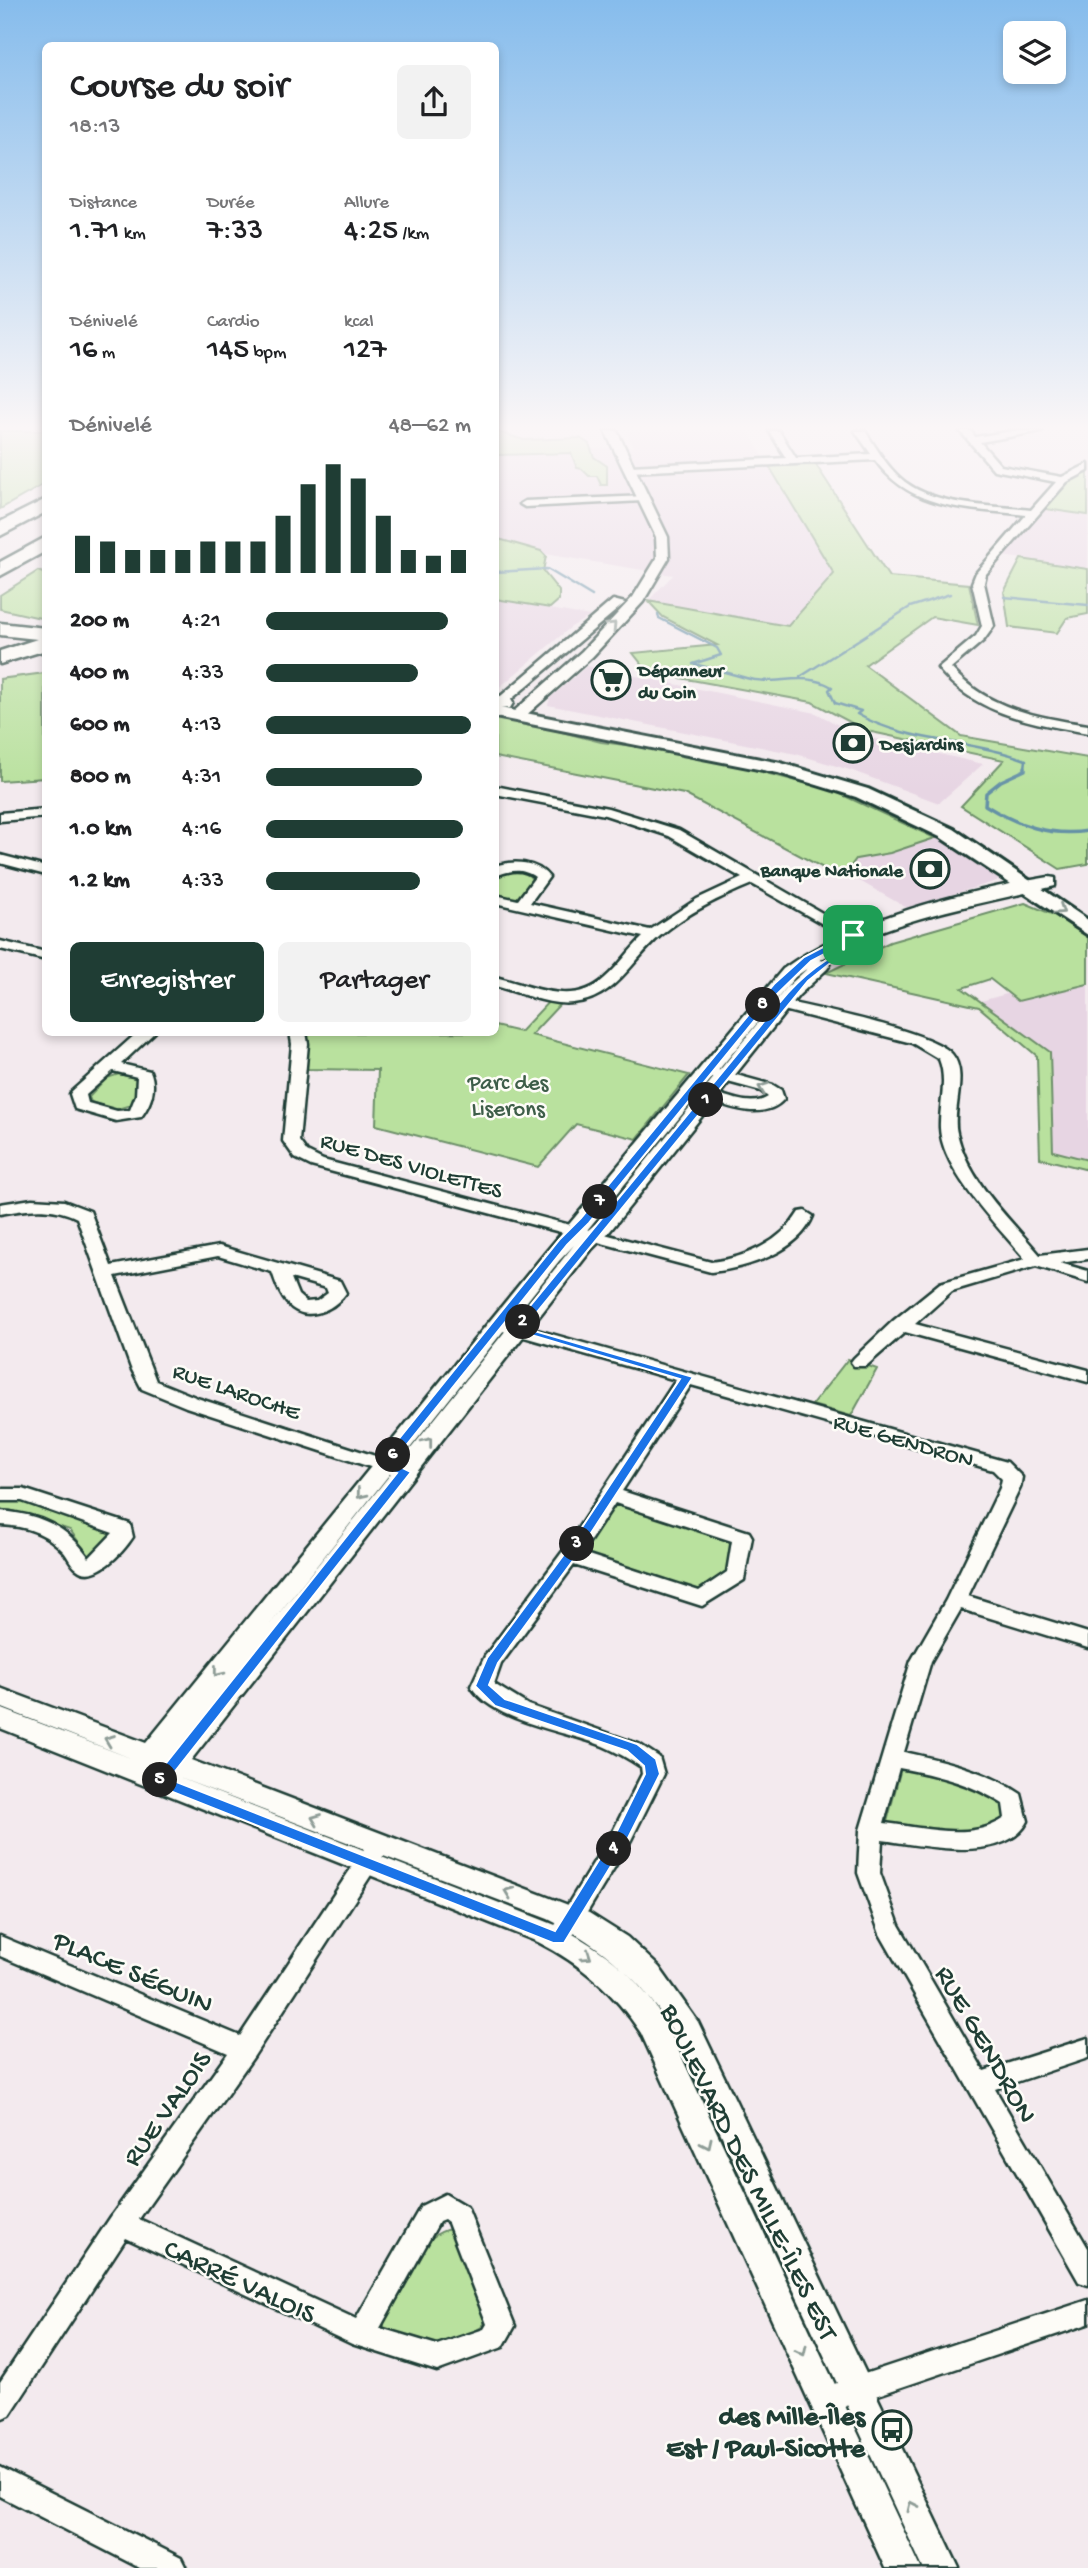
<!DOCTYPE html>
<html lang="fr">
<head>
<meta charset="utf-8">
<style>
	:root { --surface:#fff; --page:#f2f2f2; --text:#202124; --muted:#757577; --accent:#1f3d34 }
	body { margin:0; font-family:"Gochi Hand",sans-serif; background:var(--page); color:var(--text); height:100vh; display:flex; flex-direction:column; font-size:26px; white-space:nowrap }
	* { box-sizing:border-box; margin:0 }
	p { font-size:23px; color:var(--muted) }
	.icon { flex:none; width:38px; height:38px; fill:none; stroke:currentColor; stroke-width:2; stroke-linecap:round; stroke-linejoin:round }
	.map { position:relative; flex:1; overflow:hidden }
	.drawer { position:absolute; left:42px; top:42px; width:457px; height:994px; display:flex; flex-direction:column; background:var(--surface); border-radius:10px; box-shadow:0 4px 10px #0003 }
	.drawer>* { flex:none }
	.fabs { position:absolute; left:1003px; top:21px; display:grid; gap:14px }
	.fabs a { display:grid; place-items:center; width:63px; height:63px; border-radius:10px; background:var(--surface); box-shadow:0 4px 10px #0003; font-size:35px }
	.pin { position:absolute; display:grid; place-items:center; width:60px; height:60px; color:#fff; margin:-30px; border-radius:14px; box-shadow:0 4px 10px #0006 }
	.km { position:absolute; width:35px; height:35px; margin:-18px; border-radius:50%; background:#222; color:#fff; font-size:19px; line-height:35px; text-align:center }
	.round { display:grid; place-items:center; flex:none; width:74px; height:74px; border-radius:10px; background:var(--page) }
	.head { display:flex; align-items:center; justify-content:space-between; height:119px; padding:0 28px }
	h1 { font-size:38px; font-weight:600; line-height:52px }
	.stats { display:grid; grid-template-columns:repeat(3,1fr); gap:10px; height:119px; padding:7px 28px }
	.stats div { display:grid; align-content:center }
	.stats b { font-size:30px; font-weight:600 }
	.stats small { font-size:19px; font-weight:400 }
	.stats p { font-size:19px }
	.chart { height:196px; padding:14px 28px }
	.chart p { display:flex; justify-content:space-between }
	.chart svg { width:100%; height:126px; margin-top:7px; stroke:var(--accent); stroke-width:6 }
	.cta { display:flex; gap:14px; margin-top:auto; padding:14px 28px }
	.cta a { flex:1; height:80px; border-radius:10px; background:var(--accent); color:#fff; font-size:28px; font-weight:600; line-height:80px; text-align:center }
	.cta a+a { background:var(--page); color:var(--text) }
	ul { padding:0 28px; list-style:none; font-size:23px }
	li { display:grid; grid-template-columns:112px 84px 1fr; align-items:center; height:52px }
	li i { height:18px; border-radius:9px; background:var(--accent) }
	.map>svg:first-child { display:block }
</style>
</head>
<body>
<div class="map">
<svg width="1088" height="2568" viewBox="0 0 1088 2568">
	<rect width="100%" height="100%" fill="#f3eaee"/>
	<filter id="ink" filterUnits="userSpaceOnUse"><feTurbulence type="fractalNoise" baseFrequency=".0143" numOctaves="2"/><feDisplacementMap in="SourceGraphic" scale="14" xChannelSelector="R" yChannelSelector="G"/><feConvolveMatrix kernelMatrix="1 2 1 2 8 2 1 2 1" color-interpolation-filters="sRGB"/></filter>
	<g filter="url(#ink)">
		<!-- built -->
		<path fill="#e7d5e3" d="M 626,431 L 748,431 L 834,574 L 788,626 L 648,601 L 673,575 L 533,552 L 495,541 L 495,456 L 500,452 L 633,447 Z
			M 1039,508 L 1088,515 L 1088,569 L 996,555 Z
			M 495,599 L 578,614 L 590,616 L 571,627 L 495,691 Z
			M 587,666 L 816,713 L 857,735 L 983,764 L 939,803 L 850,770 L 796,754 L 548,705 L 550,698 Z
			M 933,835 L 1000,880 L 907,908 L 830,864 Z
			M 1088,971 L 1088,1171 L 1042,1160 L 1038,1057 L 974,1003 Z"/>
		<!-- green -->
		<path fill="#b9e19e" stroke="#6c8f69" stroke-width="2" d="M 0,431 L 45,431 L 46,483 L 0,509 Z
			M 495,431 L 524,440 L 580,438 L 589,444 L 594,457 L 607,466 L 607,485 L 601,485 L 597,476 L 589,476 L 582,469 L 577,468 L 571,453 L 498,455 L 495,459 Z
			M 816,465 L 889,577 L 969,584 L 978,625 L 932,617 L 865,665 L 961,736 L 1088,758 L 1088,864 L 1060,869 L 961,806 L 1004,760 L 867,731 L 812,702 L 648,672 L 633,653 L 717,645 L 663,617 L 648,601 L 788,626 L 834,574 L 769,466 Z
			M 1088,468 L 1088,515 L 1039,508 L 1064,480 Z
			M 495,538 L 541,551 L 546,556 L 543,571 L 559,591 L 559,600 L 550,608 L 495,599 Z
			M 1021,559 L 1088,569 L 1088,614 L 1067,618 L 1057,633 L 1009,627 L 1004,592 Z
			M 38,571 L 45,574 L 45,619 L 0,609 L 0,595 Z
			M 45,673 L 45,778 L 0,781 L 0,679 Z
			M 495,715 L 601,742 L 658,749 L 743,767 L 832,790 L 935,838 L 890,853 L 856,859 L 842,878 L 684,794 L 495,757 Z
			M 508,869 L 527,873 L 533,880 L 516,899 L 495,894 L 495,877 Z
			M 1025,903 L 1054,915 L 1088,937 L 1088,984 L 1018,1001 L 990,979 L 962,988 L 1050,1052 L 1053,1151 L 1088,1160 L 1088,1170 L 1040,1158 L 1037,1056 L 979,1007 L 826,973 L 890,942 Z
			M 550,1000 L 561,1003 L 531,1035 L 689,1075 L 637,1139 L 576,1124 L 538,1167 L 376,1125 L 378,1070 L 307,1069 L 308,1033 L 495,1032 L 495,1026 L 520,1032 Z
			M 119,1074 L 136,1078 L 140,1088 L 131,1105 L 114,1110 L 91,1102 L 89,1097 L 107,1078 Z
			M 848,1359 L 877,1369 L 851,1416 L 812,1405 Z
			M 21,1501 L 110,1531 L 113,1538 L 98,1555 L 89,1556 L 70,1530 L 10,1510 L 0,1510 L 0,1502 Z
			M 616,1502 L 734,1539 L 730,1573 L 700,1594 L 581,1555 Z
			M 901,1768 L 961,1780 L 1007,1803 L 1009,1818 C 973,1843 927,1830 886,1826 Z
			M 450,2229 L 485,2314 L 483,2326 C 440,2354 428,2347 384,2329 L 384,2316 C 400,2287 416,2236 450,2229 Z"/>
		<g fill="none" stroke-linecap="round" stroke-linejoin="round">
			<!-- stream-far1 -->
			<path stroke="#6591a6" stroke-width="2.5" d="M 495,572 L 547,569 L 592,596
				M 1004,597 L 1088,605
				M 658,614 L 659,618 L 717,648 L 721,655 L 693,664 C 712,668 728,673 746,678 C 775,687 803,670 832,687 L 829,690 L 835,703 L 861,711 L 857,714 C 907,743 970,739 1026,760 L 1025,768
				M 800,677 L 910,607 L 950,594"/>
			<!-- stream -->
			<path stroke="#6591a6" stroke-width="3.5" d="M 1025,767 L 1025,770 L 1001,781 L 986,793 L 985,805 C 1017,825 1050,837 1088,831"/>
			<!-- minor casing -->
			<g stroke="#1f3d34" stroke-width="5">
				<path id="minor" d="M 769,431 L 779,431 L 796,458 L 871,454 L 855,431 L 865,431 C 877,449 888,469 905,482 C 939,507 991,505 1031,510 L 1056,482 L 994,470 L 960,431 L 971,431 L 975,437 L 1013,431 L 1042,431 L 980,442 L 1001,466 L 1062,477 L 1088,464 L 1088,471 L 1067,482 L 986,574 L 984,583 L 994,626 L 984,640 L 951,668 C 987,709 1037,717 1088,725 L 1088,733 C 1033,723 975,715 938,668 L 976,636 L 982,626 L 972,583 L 976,573 L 1026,515 C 969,508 912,511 875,460 L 630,472 L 625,469 L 630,466 L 786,458 Z
					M 647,496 L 647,500 L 643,501 L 525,507 L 520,504 L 525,501 Z
					M 495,786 L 608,808 L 679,830 L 872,942 L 865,946 L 860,945 L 752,884 C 720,897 687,913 660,936 C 631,961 615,999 573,1003 C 548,1006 519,992 495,986 L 495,977 C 533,986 572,1008 605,978 C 619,966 629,950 643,937 L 495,903 L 495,895 L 518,900 L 535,877 C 520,867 510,871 495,876 L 495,866 C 514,860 536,861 549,877 L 530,903 L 650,930 L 697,899 L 742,878 L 669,836 L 605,815 L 495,794 Z
					M 46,809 L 46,817 L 0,821 L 0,813 Z
					M 0,855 L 46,867 L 46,875 L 0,863 Z
					M 0,941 L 46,952 L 46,960 L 0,949 Z
					M 769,998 C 804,1006 932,1030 952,1054 C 969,1074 951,1110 957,1133 C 968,1181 1009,1218 1040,1255 L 1088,1249 L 1088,1259 L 1060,1263 L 1088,1271 L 1088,1282 L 1036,1266 L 952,1291 L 915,1324 L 1088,1370 L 1088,1382 L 905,1332 L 866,1366 L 854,1366 L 851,1362 L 854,1358 L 893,1321 L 940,1283 L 1025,1259 C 998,1226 942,1171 940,1128 C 939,1105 948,1081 939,1059 L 912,1043 L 764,1005 L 764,999 Z
					M 138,1032 L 155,1032 L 121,1064 L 150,1071 C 157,1087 151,1104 141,1117 L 116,1121 L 75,1109 L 70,1094 L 72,1091 ZM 113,1071 L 137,1077 L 136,1095 L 130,1110 L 117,1111 L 88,1103 L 86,1095 Z
					M 290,1032 L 306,1032 L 308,1044 L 299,1141 L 307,1152 L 323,1160 L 711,1262 C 746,1258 781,1242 799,1212 L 805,1211 L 813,1216 C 799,1252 747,1268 711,1272 L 311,1166 L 295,1158 L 283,1141 L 292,1044 Z
					M 707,1067 L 773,1085 L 781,1090 L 784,1099 C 762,1125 717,1102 690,1094 L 688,1091 L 690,1088 L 696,1086 C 716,1091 749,1110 768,1097 L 761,1091 L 702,1075 L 699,1072 Z
					M 32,1199 L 64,1201 L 90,1211 L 111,1266 L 219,1246 L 340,1281 L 346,1293 C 333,1311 304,1324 287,1303 C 279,1294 276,1283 272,1272 L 218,1256 L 115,1276 L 156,1381 L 200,1399 L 412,1468 L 415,1472 L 412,1476 L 398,1476 L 186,1407 L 142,1389 L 131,1368 L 77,1218 C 52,1205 26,1209 0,1214 L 0,1204 ZM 291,1278 L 326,1288 L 328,1293 L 317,1301 L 306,1302 L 298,1295 Z
					M 498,1319 L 1007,1462 L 1022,1477 L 1020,1488 L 968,1596 L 1088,1633 L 1088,1648 L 961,1609 L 931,1661 L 904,1752 C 945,1761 985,1770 1021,1794 L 1028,1821 C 1005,1865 921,1845 882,1840 L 880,1873 L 899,1925 L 984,2071 L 1088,2038 L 1088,2058 L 995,2089 L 1088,2248 L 1088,2285 L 1079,2282 L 880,1934 L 858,1873 L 860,1830 L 911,1661 L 946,1600 L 1000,1488 L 1002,1479 L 993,1470 L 691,1385 L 622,1491 L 749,1532 L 752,1537 L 744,1580 L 702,1606 L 574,1565 L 501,1664 L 494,1684 L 528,1705 L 639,1744 L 659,1757 L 664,1774 L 631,1840 L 574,1934 L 566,1936 L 558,1934 L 554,1927 L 614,1829 L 642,1774 L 641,1767 C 629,1759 617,1752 603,1746 C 567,1731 492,1722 471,1686 L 485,1656 L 563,1551 L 676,1380 L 492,1328 L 489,1324 L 492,1320 ZM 615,1503 L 732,1541 L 727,1572 L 699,1591 L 582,1553 ZM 899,1768 C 936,1775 971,1783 1003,1804 L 1005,1818 C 971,1842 923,1827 884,1823 Z
					M 0,1489 L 23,1489 L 130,1524 L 133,1537 C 124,1551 95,1584 77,1569 C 72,1566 68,1557 64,1552 C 46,1532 25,1526 0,1525 L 0,1511 C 38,1514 68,1526 89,1558 L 113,1533 L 22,1501 L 0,1501 Z
					M 374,1843 L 382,1846 L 385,1852 L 382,1858 L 254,2056 L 139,2219 L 356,2319 L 421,2206 L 445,2194 L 467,2207 L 515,2326 L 503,2347 L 437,2371 L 352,2344 L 126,2238 L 10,2415 L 0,2419 L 0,2382 L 112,2215 L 228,2053 L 0,1956 L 0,1936 L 240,2036 L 366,1846 ZM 444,2220 L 448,2223 L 487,2324 L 484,2329 L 437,2345 L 380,2328 L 439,2222 Z
					M 1088,2300 L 1088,2324 L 825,2413 L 815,2409 L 811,2400 L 815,2391 L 825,2387 Z
					M 0,2467 L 181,2558 L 186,2568 L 140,2568 L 0,2496 Z"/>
			</g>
			<!-- tertiary casing -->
			<g stroke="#1f3d34" stroke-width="5">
				<path id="tertiary" d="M 605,431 L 617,431 L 668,537 L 669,558 L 643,602 L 592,657 L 522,719 L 512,719 L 512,713 L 582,651 L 633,597 L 657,558 L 656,537 Z
					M 613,600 L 625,603 L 495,713 L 495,701 Z
					M 1049,877 L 1055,878 L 1055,886 C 976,905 890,918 820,960 L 827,961 L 830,965 L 827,969 L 799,995 L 610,1231 L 592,1249 L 191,1760 L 589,1913 L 627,1937 L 659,1967 L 698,2022 L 959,2568 L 923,2568 L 676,2037 C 645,1983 604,1946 548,1919 L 177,1777 L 558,1926 C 603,1949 644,1980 667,2026 L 921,2568 L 885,2568 L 641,2033 C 614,1992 581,1964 538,1942 L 0,1728 L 0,1708 L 133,1759 L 0,1707 L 0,1688 L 146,1743 L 545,1253 L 783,969 C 856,917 961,892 1049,877 ZM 808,968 L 787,987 L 596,1223 L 583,1235 L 795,977 ZM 574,1245 L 268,1627 L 559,1261 Z"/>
			</g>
			<!-- secondary casing -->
			<g stroke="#1f3d34" stroke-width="6">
				<path id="secondary" d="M 495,707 L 781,763 L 868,789 L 954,829 L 1088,920 L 1088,935 L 940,837 L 856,797 L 778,773 L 495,717 Z"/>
			</g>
			<!-- motorway casing -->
			<g stroke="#1f3d34" stroke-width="5">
				<path id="motorway" d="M 46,499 L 46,512 L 0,536 L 0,522 Z
					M 46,537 L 46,551 L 0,576 L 0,562 Z
					M 0,623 L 46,628 L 46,650 L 0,664 L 0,651 L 37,639 L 0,635 Z
					M 495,695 L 510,698 L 513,703 L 510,708 L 495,709 Z"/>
			</g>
			<!-- minor -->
			<use href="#minor" fill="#fdfcf7" fill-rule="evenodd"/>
			<!-- tertiary -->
			<use href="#tertiary" fill="#fdfcf7" fill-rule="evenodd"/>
			<!-- secondary -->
			<use href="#secondary" fill="#fdfcf7" fill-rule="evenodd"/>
			<!-- motorway -->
			<use href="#motorway" fill="#fdfcf7" fill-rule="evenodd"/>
		</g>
		<!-- one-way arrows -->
		<defs><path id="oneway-chevron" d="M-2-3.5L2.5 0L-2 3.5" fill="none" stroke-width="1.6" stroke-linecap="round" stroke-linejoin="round" transform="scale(1.75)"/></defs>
		<g stroke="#8e9c96">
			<use href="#oneway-chevron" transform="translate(612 626) rotate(-47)"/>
			<use href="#oneway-chevron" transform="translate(1060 910) rotate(34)"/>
			<use href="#oneway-chevron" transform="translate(763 1088) rotate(-160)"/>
			<use href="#oneway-chevron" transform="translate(428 1442) rotate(-52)"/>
			<use href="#oneway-chevron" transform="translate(361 1494) rotate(129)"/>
			<use href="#oneway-chevron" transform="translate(218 1672) rotate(129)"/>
			<use href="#oneway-chevron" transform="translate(109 1740) rotate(-159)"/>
			<use href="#oneway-chevron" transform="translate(316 1819) rotate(-159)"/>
			<use href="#oneway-chevron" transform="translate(509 1892) rotate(-159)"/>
			<use href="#oneway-chevron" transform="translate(587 1956) rotate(34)"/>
			<use href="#oneway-chevron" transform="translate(707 2144) rotate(65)"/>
			<use href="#oneway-chevron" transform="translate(802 2351) rotate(65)"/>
			<use href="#oneway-chevron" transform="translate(912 2506) rotate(-115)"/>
		</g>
	</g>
	<!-- sky -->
	<linearGradient id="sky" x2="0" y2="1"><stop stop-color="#86bcec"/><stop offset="0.54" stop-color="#faf6f7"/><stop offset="1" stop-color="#faf6f7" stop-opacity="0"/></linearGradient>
	<rect width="1088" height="791" fill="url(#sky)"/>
	<!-- route -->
	<path fill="#1a73e8" stroke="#fff" stroke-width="2" fill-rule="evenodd" d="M 850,933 L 856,933 L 870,942 L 829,964 L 808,981 L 524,1328 L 693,1377 L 574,1559 L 498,1663 L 489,1685 L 505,1699 L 637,1744 L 656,1759 L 660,1774 L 628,1838 L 564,1943 L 553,1943 L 155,1785 L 155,1777 L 397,1473 L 380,1468 L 380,1462 L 559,1240 L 581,1218 L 774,984 L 804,957 ZM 853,939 L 858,942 C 826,958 803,974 780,1002 L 771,1000 L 811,961 ZM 767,1005 L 776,1007 L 511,1329 L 680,1379 L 565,1553 L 487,1658 L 475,1686 L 495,1706 L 627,1751 L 644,1766 L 645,1774 L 617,1831 L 555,1931 L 169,1779 L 411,1472 L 392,1463 L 567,1245 L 589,1223 Z"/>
	<!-- icons -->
	<defs>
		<g id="supermarket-ring" transform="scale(2.0125)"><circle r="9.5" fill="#fdfcf7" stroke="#1f3d34" stroke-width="1.5"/><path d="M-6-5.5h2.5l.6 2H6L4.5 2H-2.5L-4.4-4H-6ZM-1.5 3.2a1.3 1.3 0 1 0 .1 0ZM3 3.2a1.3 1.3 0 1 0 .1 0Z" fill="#1f3d34"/></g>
		<g id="bank-ring" transform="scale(2.0125)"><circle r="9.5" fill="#fdfcf7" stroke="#1f3d34" stroke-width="1.5"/><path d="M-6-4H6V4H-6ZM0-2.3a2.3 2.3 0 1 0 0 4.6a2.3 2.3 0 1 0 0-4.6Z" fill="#1f3d34"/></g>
		<g id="bus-ring" transform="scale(2.0125)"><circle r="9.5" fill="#fdfcf7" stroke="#1f3d34" stroke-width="1.5"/><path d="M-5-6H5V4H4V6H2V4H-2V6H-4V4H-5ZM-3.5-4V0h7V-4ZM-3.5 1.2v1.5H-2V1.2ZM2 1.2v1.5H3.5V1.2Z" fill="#1f3d34"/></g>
	</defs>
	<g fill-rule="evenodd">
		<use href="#supermarket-ring" x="611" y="680"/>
		<use href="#bank-ring" x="853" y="743"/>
		<use href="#bank-ring" x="930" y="869"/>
		<use href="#bus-ring" x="892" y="2430"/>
	</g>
	<g text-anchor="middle" stroke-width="5" stroke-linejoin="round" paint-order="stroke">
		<!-- far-poi labels -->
		<g font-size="19" font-weight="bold" fill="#1f3d34" stroke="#fdfcf7" text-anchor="start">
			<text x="638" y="676">Dépanneur<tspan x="638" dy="22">du Coin</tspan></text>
			<text x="880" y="750">Desjardins</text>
			<text x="903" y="876" text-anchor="end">Banque Nationale</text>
		</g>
		<!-- park labels -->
		<g font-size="23" fill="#3e5e49" stroke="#fdfcf7">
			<text x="508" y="1089">Parc des<tspan x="508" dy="26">Liserons</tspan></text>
		</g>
		<!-- street labels -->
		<g font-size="23" fill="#1f3d34" stroke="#fdfcf7">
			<text transform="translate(412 1164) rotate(16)" y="8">RUE DES VIOLETTES</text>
			<text transform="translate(237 1390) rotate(19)" y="8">RUE LAROCHE</text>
			<text transform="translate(904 1439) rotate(16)" y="8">RUE GENDRON</text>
		</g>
		<!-- near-street labels -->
		<g font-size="28" fill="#1f3d34" stroke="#fdfcf7">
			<text transform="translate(134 1970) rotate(23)" y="10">PLACE SÉGUIN</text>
			<text transform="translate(988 2043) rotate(60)" y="10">RUE GENDRON</text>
			<text transform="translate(165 2107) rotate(-55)" y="10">RUE VALOIS</text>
			<text transform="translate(751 2171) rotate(64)" y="10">BOULEVARD DES MILLE-ÎLES EST</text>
			<text transform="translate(241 2279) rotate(25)" y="10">CARRÉ VALOIS</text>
		</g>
		<!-- near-poi labels -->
		<g font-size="28" font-weight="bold" fill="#1f3d34" stroke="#fdfcf7" text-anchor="end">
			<text x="865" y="2424">des Mille-Îles<tspan x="865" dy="32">Est / Paul-Sicotte</tspan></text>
		</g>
	</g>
</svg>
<div class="fabs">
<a><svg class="icon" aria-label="layers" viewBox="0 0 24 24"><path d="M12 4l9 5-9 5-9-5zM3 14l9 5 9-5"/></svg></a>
</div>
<div class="pin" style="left:853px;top:935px;background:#1e9e55"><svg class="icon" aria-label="arrive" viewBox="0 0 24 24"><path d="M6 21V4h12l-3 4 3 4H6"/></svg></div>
<b class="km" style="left:706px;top:1100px">1</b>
<b class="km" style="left:523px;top:1322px">2</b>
<b class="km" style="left:577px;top:1544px">3</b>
<b class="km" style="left:614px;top:1849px">4</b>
<b class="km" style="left:160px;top:1780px">5</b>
<b class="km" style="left:393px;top:1455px">6</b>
<b class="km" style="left:600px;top:1202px">7</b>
<b class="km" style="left:763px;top:1005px">8</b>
<section class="drawer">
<div class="head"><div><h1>Course du soir</h1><p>18:13</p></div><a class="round"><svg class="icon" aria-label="share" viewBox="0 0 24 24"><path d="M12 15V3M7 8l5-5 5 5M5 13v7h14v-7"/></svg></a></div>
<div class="stats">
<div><p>Distance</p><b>1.71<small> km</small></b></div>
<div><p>Durée</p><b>7:33</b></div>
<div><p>Allure</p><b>4:25<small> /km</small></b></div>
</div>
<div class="stats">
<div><p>Dénivelé</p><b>16<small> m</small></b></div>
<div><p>Cardio</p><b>145<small> bpm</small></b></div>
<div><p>kcal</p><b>127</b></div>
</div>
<div class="chart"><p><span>Dénivelé</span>48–62 m</p>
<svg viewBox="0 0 160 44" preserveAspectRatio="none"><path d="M5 44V31M15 44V33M25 44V36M35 44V36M45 44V36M55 44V33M65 44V33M75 44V33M85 44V24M95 44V13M105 44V6M115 44V11M125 44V24M135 44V36M145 44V38M155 44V36"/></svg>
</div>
<ul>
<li><b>200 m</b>4:21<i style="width:89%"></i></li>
<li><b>400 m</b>4:33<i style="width:74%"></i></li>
<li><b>600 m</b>4:13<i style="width:100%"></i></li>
<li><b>800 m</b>4:31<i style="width:76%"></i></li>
<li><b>1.0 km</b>4:16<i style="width:96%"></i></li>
<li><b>1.2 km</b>4:33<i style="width:75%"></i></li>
</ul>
<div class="cta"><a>Enregistrer</a><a>Partager</a></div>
</section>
</div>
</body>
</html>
